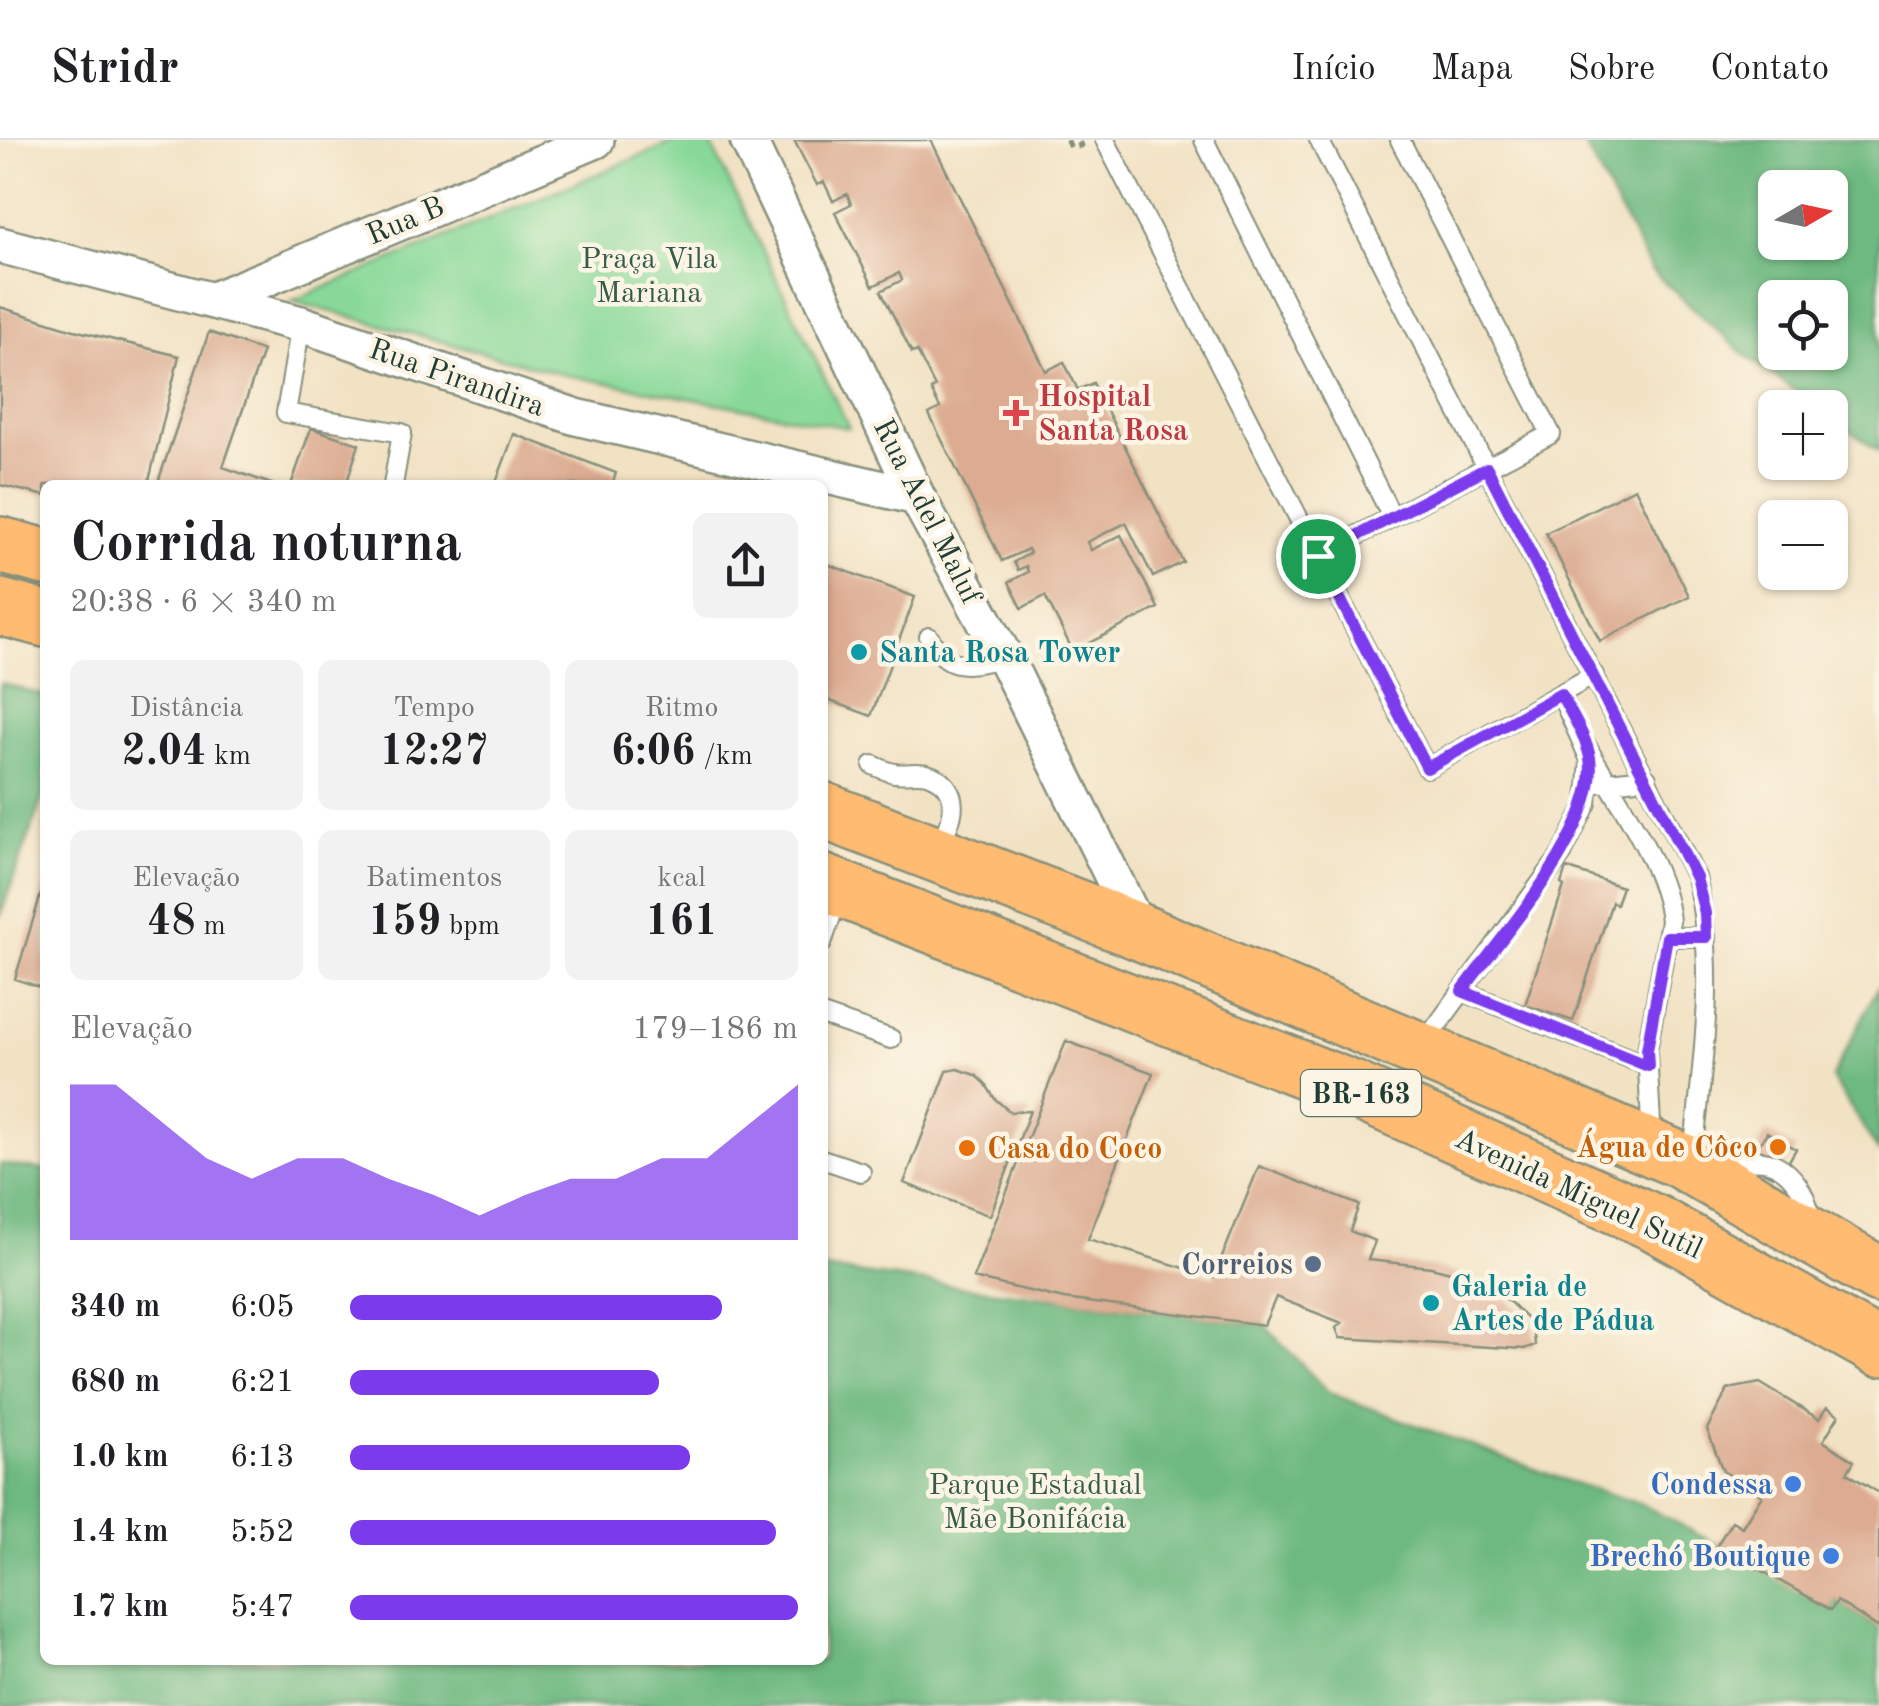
<!DOCTYPE html>
<html lang="pt">
<head>
<meta charset="utf-8">
<style>
	:root { --surface:#fff; --page:#f2f2f2; --text:#202124; --muted:#757577; --line:#e0e0e0; --accent:#7c3aed }
	body { margin:0; font-family:"Old Standard TT",serif; background:var(--page); color:var(--text); height:100vh; display:flex; flex-direction:column; font-size:38px; white-space:nowrap }
	* { box-sizing:border-box; margin:0 }
	p { font-size:32px; color:var(--muted) }
	.icon { flex:none; width:55px; height:55px; fill:none; stroke:currentColor; stroke-width:2; stroke-linecap:round; stroke-linejoin:round }
	.map { position:relative; flex:1; overflow:hidden }
	.panel { position:absolute; left:40px; top:340px; width:788px; height:1185px; display:flex; flex-direction:column; background:var(--surface); border-radius:15px; box-shadow:0 2px 8px #0004 }
	.panel>* { flex:none }
	.needle { width:65px; rotate:81deg }
	.tools { position:absolute; left:1758px; top:30px; display:grid; gap:20px }
	.tools a { display:grid; place-items:center; width:90px; height:90px; border-radius:15px; background:var(--surface); box-shadow:0 2px 8px #0004; font-size:50px }
	.pin { position:absolute; display:grid; place-items:center; width:85px; height:85px; color:#fff; margin:-42px; border:5px solid #fff; border-radius:50%; box-shadow:0 2px 10px #0007 }
	.round { display:grid; place-items:center; flex:none; width:105px; height:105px; border-radius:15px; background:var(--page) }
	.headline { display:flex; align-items:center; justify-content:space-between; height:170px; padding:0 30px }
	h1 { font-size:55px; font-weight:700; line-height:75px }
	.stats { display:grid; grid-template-columns:repeat(3,1fr); gap:15px; height:170px; padding:10px 30px }
	.stats div { display:grid; align-content:center; border-radius:15px; background:var(--page); text-align:center }
	.stats b { font-size:42px; font-weight:700 }
	.stats small { font-size:28px; font-weight:400 }
	.stats p { font-size:28px }
	.chart { height:280px; padding:20px 30px }
	.chart p { display:flex; justify-content:space-between }
	.chart svg { width:100%; height:180px; margin-top:10px; fill:var(--accent); opacity:.7 }
	ul { padding:0 30px; list-style:none; font-size:32px }
	li { display:grid; grid-template-columns:160px 120px 1fr; align-items:center; height:75px }
	li i { height:25px; border-radius:12px; background:var(--accent) }
	header { display:flex; align-items:center; gap:60px; box-sizing:border-box; height:140px; padding:0 50px; background:var(--surface); border-bottom:2px solid var(--line) }
	header strong { font-size:48px }
	nav { display:flex; gap:55px; margin-inline-start:auto; font-size:35px }
	.map>svg:first-child { display:block }
</style>
</head>
<body>
<header>
<strong>Stridr</strong>
<nav><a>Início</a><a>Mapa</a><a>Sobre</a><a>Contato</a></nav>
</header>
<div class="map">
<svg width="1879" height="1566" viewBox="0 0 1879 1566">
	<rect width="100%" height="100%" fill="#fcf5e5"/>
	<filter id="ink" filterUnits="userSpaceOnUse"><feTurbulence type="fractalNoise" baseFrequency=".01" numOctaves="2"/><feDisplacementMap in="SourceGraphic" scale="20" xChannelSelector="R" yChannelSelector="G"/><feConvolveMatrix kernelMatrix="1 2 1 2 8 2 1 2 1" color-interpolation-filters="sRGB"/></filter>
	<filter id="wash" filterUnits="userSpaceOnUse"><feTurbulence type="fractalNoise" baseFrequency=".0048" numOctaves="4" result="noise"/><feDisplacementMap in="SourceGraphic" scale="40" xChannelSelector="R" yChannelSelector="G"/><feGaussianBlur stdDeviation="2.25" result="paint"/><feColorMatrix in="noise" values="0 0 0 0 0 0 0 0 0 0 0 0 0 0 0 0 0 1.4 0 .05"/><feComposite in="paint" operator="in"/></filter>
	<g filter="url(#wash)">
		<rect width="100%" height="100%" fill="#f2e2c4"/>
		<!-- green -->
		<path fill="#88d999" stroke="#548b66" stroke-width="2.5" d="M 679,0 L 709,0 L 849,288 L 566,235 L 292,161 Z"/>
		<!-- forest -->
		<path fill="#6eb981" stroke="#467b5a" stroke-width="2.5" fill-rule="evenodd" d="M 1582,0 L 1879,0 L 1879,311 L 1830,276 L 1830,268 L 1818,267 L 1745,215 L 1651,130 ZM 1775,48 L 1830,48 L 1830,102 L 1775,102 ZM 1775,158 L 1830,158 L 1830,212 L 1775,212 Z
			M 0,543 L 45,556 L 45,650 L 0,777 Z
			M 1879,845 L 1879,1012 L 1832,938 Z
			M 0,1024 L 45,1030 L 45,1520 L 822,1520 L 823,1129 L 1264,1185 L 1329,1253 L 1567,1341 L 1641,1364 L 1783,1440 L 1831,1470 L 1837,1461 L 1879,1488 L 1879,1566 L 0,1566 Z"/>
		<g id="blocks">
			<!-- building -->
			<path fill="#dcab91" d="M 794,0 L 931,0 L 1046,231 L 1064,222 L 1078,250 L 1093,243 L 1183,422 L 1153,437 L 1126,383 L 1087,402 L 1091,410 L 1121,395 L 1158,468 L 1073,511 L 1045,456 L 1022,468 L 1009,442 L 1028,432 L 1026,426 L 1018,430 L 1014,422 L 1030,413 L 1028,409 L 1002,421 L 929,274 L 940,268 L 931,250 L 935,247 L 917,211 L 912,213 L 881,151 L 902,140 L 899,133 L 873,146 L 835,72 L 851,64 L 847,54 L 833,61 L 824,42 L 817,45 Z
				M 0,167 L 74,190 L 179,216 L 148,345 L 45,345 L 45,356 L 0,345 Z
				M 209,192 L 263,211 L 223,327 L 274,345 L 157,345 Z
				M 311,288 L 359,304 L 346,345 L 291,345 Z
				M 514,294 L 616,333 L 612,345 L 495,345 Z
				M 1635,348 L 1689,456 L 1600,501 L 1546,393 Z
				M 822,422 L 915,457 L 871,576 L 822,558 Z
				M 1566,728 L 1622,747 L 1616,764 L 1612,762 L 1573,881 L 1525,865 L 1564,746 L 1561,744 Z
				M 44,744 L 45,744 L 45,849 L 15,839 Z
				M 1066,901 L 1153,933 L 1088,1099 L 1214,1137 L 1259,1026 L 1359,1065 L 1350,1091 L 1375,1101 L 1368,1120 L 1431,1127 L 1458,1134 L 1509,1161 L 1533,1185 L 1535,1205 L 1524,1209 L 1340,1198 L 1336,1188 L 1342,1183 L 1276,1157 L 1264,1185 L 1064,1159 L 973,1138 Z
				M 958,929 L 976,935 L 985,943 L 995,959 L 1010,972 L 1030,971 L 990,1076 L 904,1043 L 947,931 Z
				M 1767,992 L 1796,1009 L 1789,1021 L 1773,1036 L 1758,1029 L 1759,1005 Z
				M 1760,1243 L 1819,1279 L 1827,1267 L 1839,1275 L 1823,1301 L 1854,1321 L 1847,1333 L 1879,1353 L 1879,1488 L 1837,1461 L 1831,1470 L 1717,1405 L 1732,1381 L 1742,1387 L 1762,1355 L 1723,1331 L 1707,1289 L 1728,1249 Z"/>
		</g>
	</g>
	<g filter="url(#ink)">
		<use href="#blocks" fill-opacity="0" stroke="#88907c" stroke-width="2.5"/>
		<g fill="none" stroke-linecap="round" stroke-linejoin="round">
			<!-- lane casing -->
			<g stroke="#88907c" stroke-width="22">
				<path id="lane" d="M 1105,0 L 1318,416
					M 1204,0 L 1392,377
					M 1319,0 L 1696,737 C 1718,828 1702,925 1693,1017
					M 1400,0 L 1551,294 L 1318,416 L 1427,628 L 1594,535
					M 301,184 L 286,273 L 402,293 L 393,345
					M 929,497 C 949,534 969,524 1005,518
					M 1586,605 C 1614,655 1665,725 1670,781 L 1647,911 L 1652,1002
					M 873,625 C 880,628 888,632 895,633 C 906,635 917,631 927,634 C 963,644 957,684 935,704
					M 1598,643 L 1647,638
					M 1667,797 L 1706,797
					M 822,803 L 838,756
					M 1462,851 L 1648,926
					M 822,875 L 891,899
					M 1422,906 L 1562,714 L 1587,663 L 1590,620 L 1561,555
					M 822,1019 L 861,1032
					M 1720,1034 C 1729,1029 1739,1022 1750,1021 C 1787,1015 1810,1056 1812,1086"/>
			</g>
			<!-- street casing -->
			<g stroke="#88907c" stroke-width="40">
				<path id="street" d="M 748,0 L 917,357 L 1005,518 L 1140,792
					M 0,105 L 301,184 L 576,277 L 917,357
					M 214,160 L 596,0"/>
			</g>
			<!-- highway casing -->
			<g stroke="#88907c" stroke-width="60">
				<path id="highway" d="M 0,405 L 45,417
					M 0,467 L 45,479
					M 822,670 L 1140,792 L 1680,1020 L 1879,1135
					M 822,742 L 1350,948 L 1655,1083 L 1879,1208"/>
			</g>
			<!-- path -->
			<path stroke="#88907c" stroke-width="6" stroke-dasharray="8 8" stroke-linecap="butt" d="M 1067,0 L 1071,9 L 1083,4"/>
			<!-- lane -->
			<use href="#lane" stroke="#fff" stroke-width="18"/>
			<!-- street -->
			<use href="#street" stroke="#fff" stroke-width="35"/>
			<!-- highway -->
			<use href="#highway" stroke="#ffbb71" stroke-width="55"/>
		</g>
	</g>
	<g fill="none" stroke-linecap="round" stroke-linejoin="round" filter="url(#ink)">
		<!-- route casing -->
		<g stroke="#fff" stroke-width="20">
			<path id="route" d="M 1487,328 L 1696,738 L 1705,773 L 1706,797 L 1667,797 L 1647,910 L 1648,926 L 1462,851 C 1502,796 1601,686 1590,618 C 1586,596 1571,574 1561,554 L 1427,628 L 1318,416 Z"/>
		</g>
		<!-- route -->
		<use href="#route" stroke="#7c3aed" stroke-width="12"/>
	</g>
	<!-- markers -->
	<path fill="#e0444e" stroke="#fcf5e5" stroke-width="4" d="M1011 258h10v10h10v10h-10v10h-10v-10h-10v-10h10z"/>
	<g fill="#0f9aa8" stroke="#fcf5e5" stroke-width="4">
		<circle cx="859" cy="512" r="10"/>
		<circle cx="1431" cy="1163" r="10"/>
	</g>
	<g fill="#e8710a" stroke="#fcf5e5" stroke-width="4">
		<circle cx="1778" cy="1007" r="10"/>
		<circle cx="967" cy="1008" r="10"/>
	</g>
	<circle fill="#5c6f8a" stroke="#fcf5e5" stroke-width="4" cx="1313" cy="1124" r="10"/>
	<g fill="#3f7fe0" stroke="#fcf5e5" stroke-width="4">
		<circle cx="1793" cy="1344" r="10"/>
		<circle cx="1831" cy="1416" r="10"/>
	</g>
	<g text-anchor="middle" stroke-width="9" stroke-linejoin="round" paint-order="stroke">
		<!-- shield labels -->
		<rect fill="#fcf5e5" stroke="#617469" stroke-width="2.5" x="1301" y="930" width="120" height="46" rx="8"/>
		<g font-size="28" font-weight="bold" fill="#1f3d34">
			<text x="1361" y="963">BR-163</text>
		</g>
		<!-- street labels -->
		<g font-size="30" fill="#1f3d34" stroke="#fcf5e5">
			<text transform="translate(405 80) rotate(-23)" y="10">Rua B</text>
			<text transform="translate(457 237) rotate(19)" y="10">Rua Pirandira</text>
			<text transform="translate(928 371) rotate(63)" y="10">Rua Adel Maluf</text>
			<text transform="translate(1579 1053) rotate(25)" y="10">Avenida Miguel Sutil</text>
		</g>
		<!-- park labels -->
		<g font-size="30" fill="#345c48" stroke="#fcf5e5">
			<text x="649" y="128">Praça Vila<tspan x="649" dy="34">Mariana</tspan></text>
			<text x="1035" y="1354">Parque Estadual<tspan x="1035" dy="34">Mãe Bonifácia</tspan></text>
		</g>
		<!-- health labels -->
		<g font-size="30" font-weight="bold" fill="#be3a42" stroke="#fcf5e5" text-anchor="start">
			<text x="1038" y="266">Hospital<tspan x="1038" dy="34">Santa Rosa</tspan></text>
		</g>
		<!-- culture labels -->
		<g font-size="30" font-weight="bold" fill="#0d838f" stroke="#fcf5e5" text-anchor="start">
			<text x="879" y="522">Santa Rosa Tower</text>
			<text x="1451" y="1156">Galeria de<tspan x="1451" dy="34">Artes de Pádua</tspan></text>
		</g>
		<!-- food labels -->
		<g font-size="30" font-weight="bold" fill="#c56008" stroke="#fcf5e5" text-anchor="end">
			<text x="1758" y="1017">Água de Côco</text>
			<text x="987" y="1018" text-anchor="start">Casa do Coco</text>
		</g>
		<!-- service labels -->
		<g font-size="30" font-weight="bold" fill="#4e5e75" stroke="#fcf5e5" text-anchor="end">
			<text x="1293" y="1134">Correios</text>
		</g>
		<!-- shop labels -->
		<g font-size="30" font-weight="bold" fill="#366cbe" stroke="#fcf5e5" text-anchor="end">
			<text x="1773" y="1354">Condessa</text>
			<text x="1811" y="1426">Brechó Boutique</text>
		</g>
	</g>
</svg>
<div class="tools">
<a><svg class="needle" viewBox="-14 -14 28 28"><path d="M0-13l5 13h-10z" fill="#e53935"/><path d="M0 13l5-13h-10z" fill="#757577"/></svg></a>
<a><svg class="icon" aria-label="locate" viewBox="0 0 24 24"><circle cx="12" cy="12" r="6"/><path d="M12 2v4M12 18v4M2 12h4M18 12h4"/></svg></a>
<a>+</a>
<a>−</a>
</div>
<div class="pin" style="left:1318px;top:416px;background:#1e9e55"><svg class="icon" aria-label="arrive" viewBox="0 0 24 24"><path d="M6 21V4h12l-3 4 3 4H6"/></svg></div>
<section class="panel">
<div class="headline"><div><h1>Corrida noturna</h1><p>20:38 · 6 × 340 m</p></div><a class="round"><svg class="icon" aria-label="share" viewBox="0 0 24 24"><path d="M12 15V3M7 8l5-5 5 5M5 13v7h14v-7"/></svg></a></div>
<div class="stats">
<div><p>Distância</p><b>2.04<small> km</small></b></div>
<div><p>Tempo</p><b>12:27</b></div>
<div><p>Ritmo</p><b>6:06<small> /km</small></b></div>
</div>
<div class="stats">
<div><p>Elevação</p><b>48<small> m</small></b></div>
<div><p>Batimentos</p><b>159<small> bpm</small></b></div>
<div><p>kcal</p><b>161</b></div>
</div>
<div class="chart"><p><span>Elevação</span>179–186 m</p>
<svg viewBox="0 0 160 44" preserveAspectRatio="none"><path d="M0 44V6L10 6L20 15L30 24L40 29L50 24L60 24L70 29L80 33L90 38L100 33L110 29L120 29L130 24L140 24L150 15L160 6V44z"/></svg>
</div>
<ul>
<li><b>340 m</b>6:05<i style="width:83%"></i></li>
<li><b>680 m</b>6:21<i style="width:69%"></i></li>
<li><b>1.0 km</b>6:13<i style="width:76%"></i></li>
<li><b>1.4 km</b>5:52<i style="width:95%"></i></li>
<li><b>1.7 km</b>5:47<i style="width:100%"></i></li>
</ul>
</section>
</div>
</body>
</html>
